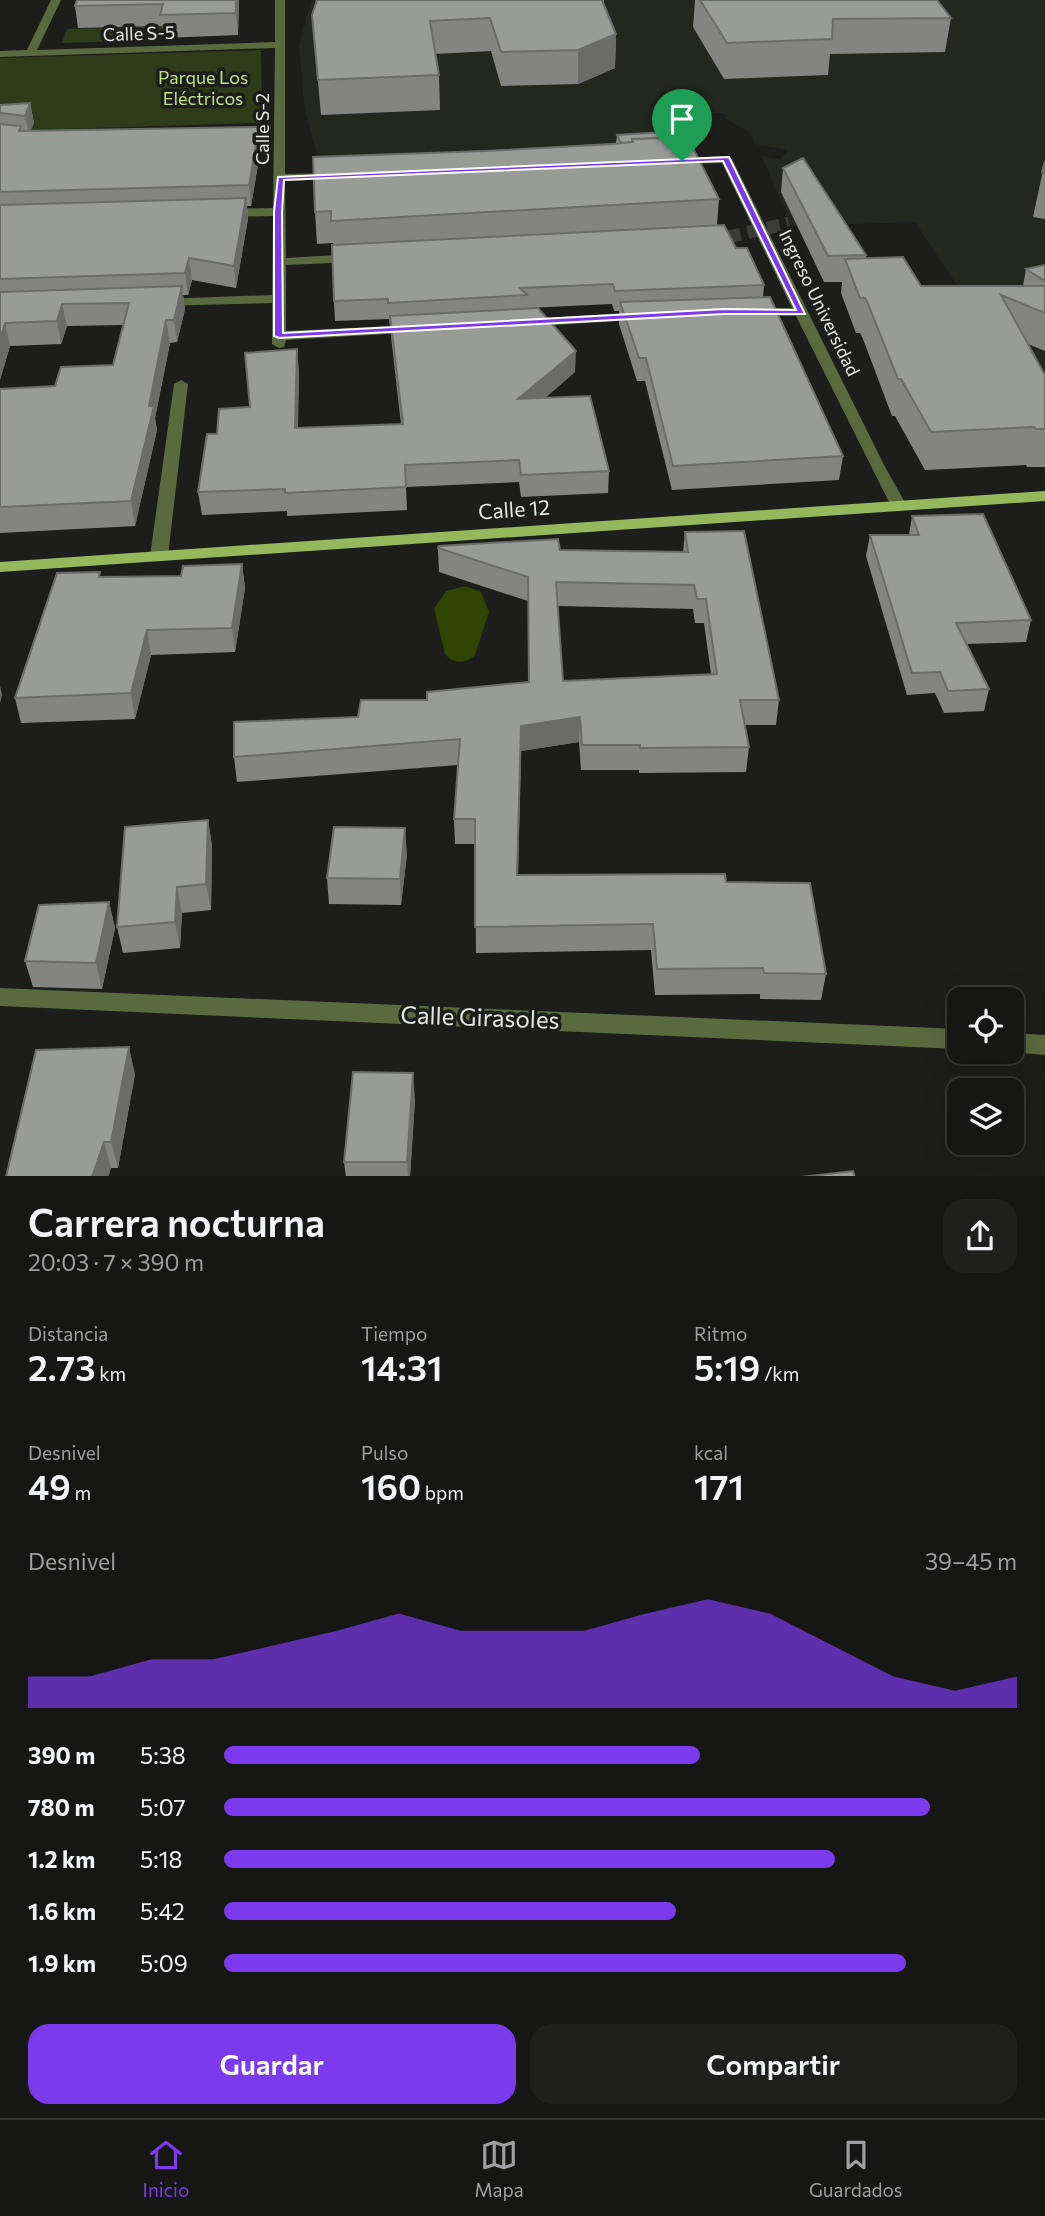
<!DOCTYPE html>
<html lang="es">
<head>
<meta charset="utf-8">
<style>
	:root { --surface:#161614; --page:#1f1f1d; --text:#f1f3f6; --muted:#9e9fa0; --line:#353534; --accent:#7c3aed }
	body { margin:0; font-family:Commissioner,sans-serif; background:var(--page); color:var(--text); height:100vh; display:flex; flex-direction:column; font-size:26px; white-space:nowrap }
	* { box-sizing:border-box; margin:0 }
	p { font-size:23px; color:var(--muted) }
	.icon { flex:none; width:38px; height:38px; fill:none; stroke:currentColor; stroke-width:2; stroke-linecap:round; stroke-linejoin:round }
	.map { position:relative; height:1176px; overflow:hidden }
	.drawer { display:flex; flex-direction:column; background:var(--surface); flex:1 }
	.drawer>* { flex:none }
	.tools { position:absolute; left:947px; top:987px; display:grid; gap:14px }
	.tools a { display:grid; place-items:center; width:77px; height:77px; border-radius:14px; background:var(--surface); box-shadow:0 7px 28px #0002,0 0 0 2px var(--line); font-size:35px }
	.pin { position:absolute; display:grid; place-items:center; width:60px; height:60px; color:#fff; margin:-72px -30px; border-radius:50% 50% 50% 0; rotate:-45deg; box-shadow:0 0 7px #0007 }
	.pin .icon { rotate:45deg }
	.round { display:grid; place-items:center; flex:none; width:74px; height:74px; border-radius:21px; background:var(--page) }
	.overview { display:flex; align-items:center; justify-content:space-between; height:119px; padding:0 28px }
	h1 { font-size:38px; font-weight:600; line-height:52px }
	.figures { display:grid; grid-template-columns:repeat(3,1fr); gap:10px; height:119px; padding:7px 28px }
	.figures div { display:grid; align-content:center }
	.figures b { font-size:35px; font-weight:600 }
	.figures small { font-size:19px; font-weight:400 }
	.figures p { font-size:19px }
	.chart { height:196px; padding:14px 28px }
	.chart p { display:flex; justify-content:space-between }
	.chart svg { width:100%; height:126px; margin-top:7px; fill:var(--accent); opacity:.7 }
	.primary-button { display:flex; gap:14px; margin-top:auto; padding:14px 28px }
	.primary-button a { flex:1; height:80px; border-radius:21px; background:var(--accent); color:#fff; font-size:28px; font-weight:600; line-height:80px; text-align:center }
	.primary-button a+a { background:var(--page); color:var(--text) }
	ul { padding:0 28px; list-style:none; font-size:23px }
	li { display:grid; grid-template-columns:112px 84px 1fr; align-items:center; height:52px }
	li i { height:18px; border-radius:9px; background:var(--accent) }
	.dock { display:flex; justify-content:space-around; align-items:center; height:98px; border-top:2px solid var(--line); background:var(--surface); font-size:19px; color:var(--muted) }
	.dock a { display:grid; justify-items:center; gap:4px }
	.dock .active { color:var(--accent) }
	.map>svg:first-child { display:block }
</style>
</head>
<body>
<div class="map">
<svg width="1045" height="1177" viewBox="0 0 1045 1177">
	<rect width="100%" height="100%" fill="#1d1e1b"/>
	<!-- built -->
	<path fill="#23271e" d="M 311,0 L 1045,0 L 1045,388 L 1025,387 L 915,222 L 791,226 L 762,156 L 780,159 L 788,150 L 755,144 L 751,133 L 726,119 L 724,113 L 675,114 L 677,125 L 670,132 L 672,139 L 543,151 L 318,157 L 305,111 L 299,46 Z"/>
	<!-- green -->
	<path fill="#2e3c19" d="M 162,26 L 159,40 L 62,43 L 67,29 Z
		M 261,50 L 262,117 L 259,123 L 0,131 L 0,58 Z"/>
	<!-- water -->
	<path fill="#304403" d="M 465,586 L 481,592 L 489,612 L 475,655 C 465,664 453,664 445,654 L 434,609 L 446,591 Z"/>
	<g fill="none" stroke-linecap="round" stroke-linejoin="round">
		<!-- minor-tunnel -->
		<path stroke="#3b3c39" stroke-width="13" stroke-dasharray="13 7" stroke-linecap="butt" d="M 728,237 L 789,223"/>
		<!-- minor -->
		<path fill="#596a3f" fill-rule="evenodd" d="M 51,0 L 61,0 L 37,50 L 275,42 L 275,0 L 285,0 L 285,174 L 336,173 L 342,176 L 336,179 L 285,181 L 286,258 L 354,254 L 360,258 L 354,262 L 286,265 L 286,331 L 415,325 L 420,326 L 420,332 L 286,340 L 284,347 L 279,348 L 272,344 L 272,303 L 156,306 L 154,303 L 161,299 L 272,295 L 273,216 L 224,217 L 218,213 L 224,209 L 273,208 L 275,48 L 0,57 L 0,51 L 27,50 Z
			M 726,156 L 732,159 L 884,465 L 907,506 L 905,509 L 899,511 L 891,506 L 796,316 L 754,316 L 747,312 L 754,308 L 792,308 L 722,163 L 676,164 L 670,161 L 676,158 Z
			M 642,312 L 647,313 L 647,319 L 527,327 L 520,323 L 527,319 Z
			M 181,380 L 188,384 L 168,556 L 159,561 L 150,556 L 174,384 Z
			M 0,988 L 959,1029 L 959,1049 L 0,1006 Z
			M 1012,1033 L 1045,1035 L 1045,1055 L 1009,1052 L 1012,1052 Z"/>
		<!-- major -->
		<path fill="#94b85c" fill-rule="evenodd" d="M 1045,491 L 1045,501 L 0,572 L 0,562 Z"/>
	</g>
	<!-- wall -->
	<path fill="#848582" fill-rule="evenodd" d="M 239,0 L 238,35 L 163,38 L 162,26 L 78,28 L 75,6 Z
		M 317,0 L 604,0 L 604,5 L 616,34 L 615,68 L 578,84 L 501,86 L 491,51 L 435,54 L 439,75 L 440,110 L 321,115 L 312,15 Z
		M 695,0 L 937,0 L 951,18 L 945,52 L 830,54 L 828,75 L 724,79 L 693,27 Z
		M 30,103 L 34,123 L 30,131 L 259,127 L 261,147 L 251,206 L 247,206 L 248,219 L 236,288 L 192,280 L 188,295 L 183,295 L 185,309 L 177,342 L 170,343 L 155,418 L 157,430 L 135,526 L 0,533 L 0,389 L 55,386 L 113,365 L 123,325 L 67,326 L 61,344 L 10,346 L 0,380 L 0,105 Z
		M 617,135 L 668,138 L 719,199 L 717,225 L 764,285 L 763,297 L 843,456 L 839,480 L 672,490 L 645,381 L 637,381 L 619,324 L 619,311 L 614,311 L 612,304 L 527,308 L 575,372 L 545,398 L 609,471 L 608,493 L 521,497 L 519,482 L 406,487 L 407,510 L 287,516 L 287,511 L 202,515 L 198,492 L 217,434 L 250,407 L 299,370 L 298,428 L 401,424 L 389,319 L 335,321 L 334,301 L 333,243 L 317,244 L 315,212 L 485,151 L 616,143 Z
		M 1045,161 L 1045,219 L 1033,217 Z
		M 783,168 L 866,255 L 866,258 L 921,286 L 1023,286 L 1026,269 L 1045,265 L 1045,351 L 1028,344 L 1045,375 L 1045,467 L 1027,467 L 1026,465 L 925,470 L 895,416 L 892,416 L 863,339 L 860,333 L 856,333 L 841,293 L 842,282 L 824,282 L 781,192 Z
		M 912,516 L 1031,620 L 1026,642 L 967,644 L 989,689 L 984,711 L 944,713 L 935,693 L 907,695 L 866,556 L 870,535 L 909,535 Z
		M 685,532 L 779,700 L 776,725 L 745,725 L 749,747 L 746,772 L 639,773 L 639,770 L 581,770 L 579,742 L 521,751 L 518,875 L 726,882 L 826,974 L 821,1000 L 760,999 L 760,994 L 655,995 L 651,950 L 476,953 L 475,844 L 455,844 L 454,819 L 458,765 L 237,782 L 234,757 L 358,717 L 427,700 L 529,682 L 528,601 L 439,572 L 438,548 L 683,552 ZM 558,606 L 693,609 L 695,623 L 704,623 L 711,674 L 563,681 Z
		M 242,564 L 245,588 L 235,652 L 151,655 L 135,719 L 21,723 L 15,698 L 101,577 L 181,576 Z
		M 208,820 L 212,846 L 211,910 L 182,913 L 180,948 L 123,953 L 117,927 Z
		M 407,854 L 401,905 L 329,904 L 327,878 Z
		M 109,902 L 115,928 L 102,989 L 33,987 L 25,961 Z
		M 135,1074 L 118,1168 L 111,1168 L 108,1177 L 6,1177 Z
		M 415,1099 L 410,1177 L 346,1177 L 344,1162 Z"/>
	<!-- shaded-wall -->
	<path fill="#6b6c6a" d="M 236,0 L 239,0 L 238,35 L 236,13 Z
		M 616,34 L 615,68 L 578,84 L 578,50 Z
		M 30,103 L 34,123 L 29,135 L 25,116 Z
		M 259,127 L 261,147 L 251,206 L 249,185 Z
		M 246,198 L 248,219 L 236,288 L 234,266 Z
		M 189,258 L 192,280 L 188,295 L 185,273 Z
		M 182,286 L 185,309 L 177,342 L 174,320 Z
		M 62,304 L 67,326 L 61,344 L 57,321 Z
		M 166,320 L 170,343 L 155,418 L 157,430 L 135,526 L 131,501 Z
		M 5,323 L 10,346 L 0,380 L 0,340 Z
		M 297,349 L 299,370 L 297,450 L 295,428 Z
		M 576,351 L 575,372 L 518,421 L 518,399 Z
		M 242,564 L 245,588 L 235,652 L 232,628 Z
		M 147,630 L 151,655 L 135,719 L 131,693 Z
		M 0,686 L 2,695 L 0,703 Z
		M 580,717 L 579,742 L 521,751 L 517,901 L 521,726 Z
		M 208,820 L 212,846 L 211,910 L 206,884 Z
		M 405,828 L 407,854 L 401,905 L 400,879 Z
		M 177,887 L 182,913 L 180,948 L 175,922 Z
		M 109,902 L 115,928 L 102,989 L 96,963 Z
		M 129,1047 L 135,1074 L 118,1168 L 111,1142 Z
		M 413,1073 L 415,1099 L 410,1177 L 408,1177 L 407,1162 Z
		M 104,1142 L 111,1168 L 108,1177 L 92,1177 Z"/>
	<!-- building -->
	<path fill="#999b97" stroke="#6b6c6a" stroke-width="2" fill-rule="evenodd" d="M 77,0 L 236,0 L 236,13 L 160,15 L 163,4 L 75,6 Z
		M 317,0 L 602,0 L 616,34 L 578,50 L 501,52 L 490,18 L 430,21 L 439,75 L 318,80 L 312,15 Z
		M 700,0 L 937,0 L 951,18 L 833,19 L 832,39 L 727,43 Z
		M 30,103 L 25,116 L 0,113 L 0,105 Z
		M 0,124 L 21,126 L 19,131 L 259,127 L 249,185 L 0,192 Z
		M 664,132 L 668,138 L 632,139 L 632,142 L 621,143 L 617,135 Z
		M 683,137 L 689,140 L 719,199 L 331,221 L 331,211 L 315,212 L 313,157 L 485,151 L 614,144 L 633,142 L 632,139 Z
		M 803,158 L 866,255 L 828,256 L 783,168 Z
		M 1045,161 L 1045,173 L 1042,172 Z
		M 246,198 L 234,266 L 189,258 L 185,273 L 0,279 L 0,205 Z
		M 724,225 L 736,248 L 747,248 L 764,285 L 615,291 L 613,284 L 520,288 L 527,295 L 388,303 L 388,299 L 334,301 L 332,245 Z
		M 903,257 L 921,286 L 1045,286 L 1045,313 L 1001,295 L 1045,375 L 1045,429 L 1036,429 L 1034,427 L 931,432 L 901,379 L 898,379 L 868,304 L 865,298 L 860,298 L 845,259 Z
		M 1045,265 L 1045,281 L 1026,269 Z
		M 182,286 L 174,320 L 166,320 L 149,406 L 154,406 L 131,501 L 0,507 L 0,389 L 55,386 L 61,367 L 113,365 L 129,303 L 62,304 L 57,321 L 5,323 L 0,340 L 0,292 Z
		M 770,297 L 843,456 L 673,466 L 646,358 L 639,358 L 620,302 Z
		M 538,308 L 576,351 L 518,399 L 590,396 L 609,471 L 521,475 L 519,460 L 405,465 L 406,487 L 285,493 L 285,489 L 198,492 L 207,434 L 217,434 L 219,409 L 250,407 L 245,353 L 297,349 L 295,428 L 403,424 L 390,316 Z
		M 983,514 L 1031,620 L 956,623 L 989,689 L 948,691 L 940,672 L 912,673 L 870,535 L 919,535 L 912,516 Z
		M 744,531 L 779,700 L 740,700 L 749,747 L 640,748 L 640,745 L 582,745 L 580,717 L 521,726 L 517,875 L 725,874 L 726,882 L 810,883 L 826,974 L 764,973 L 763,968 L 657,969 L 653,924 L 475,927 L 475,819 L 454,819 L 460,739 L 234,757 L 234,722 L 358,717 L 361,700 L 427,700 L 427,692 L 529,682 L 528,577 L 438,548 L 439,546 L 558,539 L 560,550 L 688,552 L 685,532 ZM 556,582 L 694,585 L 697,599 L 706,599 L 717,674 L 563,681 Z
		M 242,564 L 232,628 L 147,630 L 131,693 L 15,698 L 57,573 L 100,572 L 99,577 L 181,576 L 183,566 Z
		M 208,820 L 206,884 L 177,887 L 175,922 L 117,927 L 125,827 Z
		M 334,827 L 405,828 L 400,879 L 327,878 Z
		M 109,902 L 96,963 L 25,961 L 39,905 Z
		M 129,1047 L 111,1142 L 104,1142 L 92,1177 L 6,1177 L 36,1050 Z
		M 353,1072 L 413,1073 L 407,1162 L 344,1162 Z
		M 853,1171 L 855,1177 L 801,1177 Z"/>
	<!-- route -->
	<path fill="#7c3aed" stroke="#fff" stroke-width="2" fill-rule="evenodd" d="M 729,157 L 805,314 L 724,314 L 279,338 L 274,336 L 274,212 L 278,177 ZM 723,161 L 796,310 L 724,309 L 283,333 L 282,212 L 284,180 Z"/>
	<g text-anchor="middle" stroke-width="7" stroke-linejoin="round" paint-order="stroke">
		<!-- far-street labels -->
		<g font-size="18" fill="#e7e9e6" stroke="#1d1e1b">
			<text transform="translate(139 34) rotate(-2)" y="6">Calle S-5</text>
			<text transform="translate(263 129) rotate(-90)" y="6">Calle S-2</text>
			<text transform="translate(819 303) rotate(64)" y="6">Ingreso Universidad</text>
		</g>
		<!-- far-park labels -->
		<g font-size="18" fill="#bde089" stroke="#1d1e1b">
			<text x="203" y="84">Parque Los<tspan x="203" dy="21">Eléctricos</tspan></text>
		</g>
		<!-- street labels -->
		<g font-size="21" fill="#e7e9e6" stroke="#1d1e1b">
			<text transform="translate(514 510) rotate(-4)" y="7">Calle 12</text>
		</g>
		<!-- near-street labels -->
		<g font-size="24" fill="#e7e9e6" stroke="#1d1e1b">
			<text transform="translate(480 1018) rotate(2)" y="8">Calle Girasoles</text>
		</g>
	</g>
</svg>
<div class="tools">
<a><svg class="icon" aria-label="locate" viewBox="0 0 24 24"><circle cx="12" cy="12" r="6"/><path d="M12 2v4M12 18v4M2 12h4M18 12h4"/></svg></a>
<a><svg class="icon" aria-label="layers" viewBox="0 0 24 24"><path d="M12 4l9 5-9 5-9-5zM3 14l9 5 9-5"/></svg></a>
</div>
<div class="pin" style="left:682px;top:161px;background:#1e9e55"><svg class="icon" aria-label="arrive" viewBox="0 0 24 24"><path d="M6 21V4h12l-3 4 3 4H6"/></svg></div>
</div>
<section class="drawer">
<div class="overview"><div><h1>Carrera nocturna</h1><p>20:03 · 7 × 390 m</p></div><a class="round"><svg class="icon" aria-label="share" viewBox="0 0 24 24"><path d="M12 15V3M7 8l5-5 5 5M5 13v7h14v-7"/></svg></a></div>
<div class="figures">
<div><p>Distancia</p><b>2.73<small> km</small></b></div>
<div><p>Tiempo</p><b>14:31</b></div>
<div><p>Ritmo</p><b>5:19<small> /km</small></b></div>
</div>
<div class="figures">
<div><p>Desnivel</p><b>49<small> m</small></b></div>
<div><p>Pulso</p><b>160<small> bpm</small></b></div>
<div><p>kcal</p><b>171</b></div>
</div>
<div class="chart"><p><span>Desnivel</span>39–45 m</p>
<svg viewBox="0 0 160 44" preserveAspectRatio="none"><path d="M0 44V33L10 33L20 27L30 27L40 22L50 17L60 11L70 17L80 17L90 17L100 11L110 6L120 11L130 22L140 33L150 38L160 33V44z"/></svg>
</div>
<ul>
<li><b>390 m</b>5:38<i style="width:60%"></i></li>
<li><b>780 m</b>5:07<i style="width:89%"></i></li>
<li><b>1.2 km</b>5:18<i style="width:77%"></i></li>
<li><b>1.6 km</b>5:42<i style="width:57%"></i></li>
<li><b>1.9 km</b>5:09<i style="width:86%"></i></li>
</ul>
<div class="primary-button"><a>Guardar</a><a>Compartir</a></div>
</section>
<nav class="dock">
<a class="active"><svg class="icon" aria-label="home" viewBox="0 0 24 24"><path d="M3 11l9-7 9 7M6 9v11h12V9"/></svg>Inicio</a>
<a><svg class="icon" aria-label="map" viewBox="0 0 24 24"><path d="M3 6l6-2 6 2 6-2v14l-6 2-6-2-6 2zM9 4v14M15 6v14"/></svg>Mapa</a>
<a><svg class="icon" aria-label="saved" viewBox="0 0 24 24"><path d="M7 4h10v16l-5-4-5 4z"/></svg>Guardados</a>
</nav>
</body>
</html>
